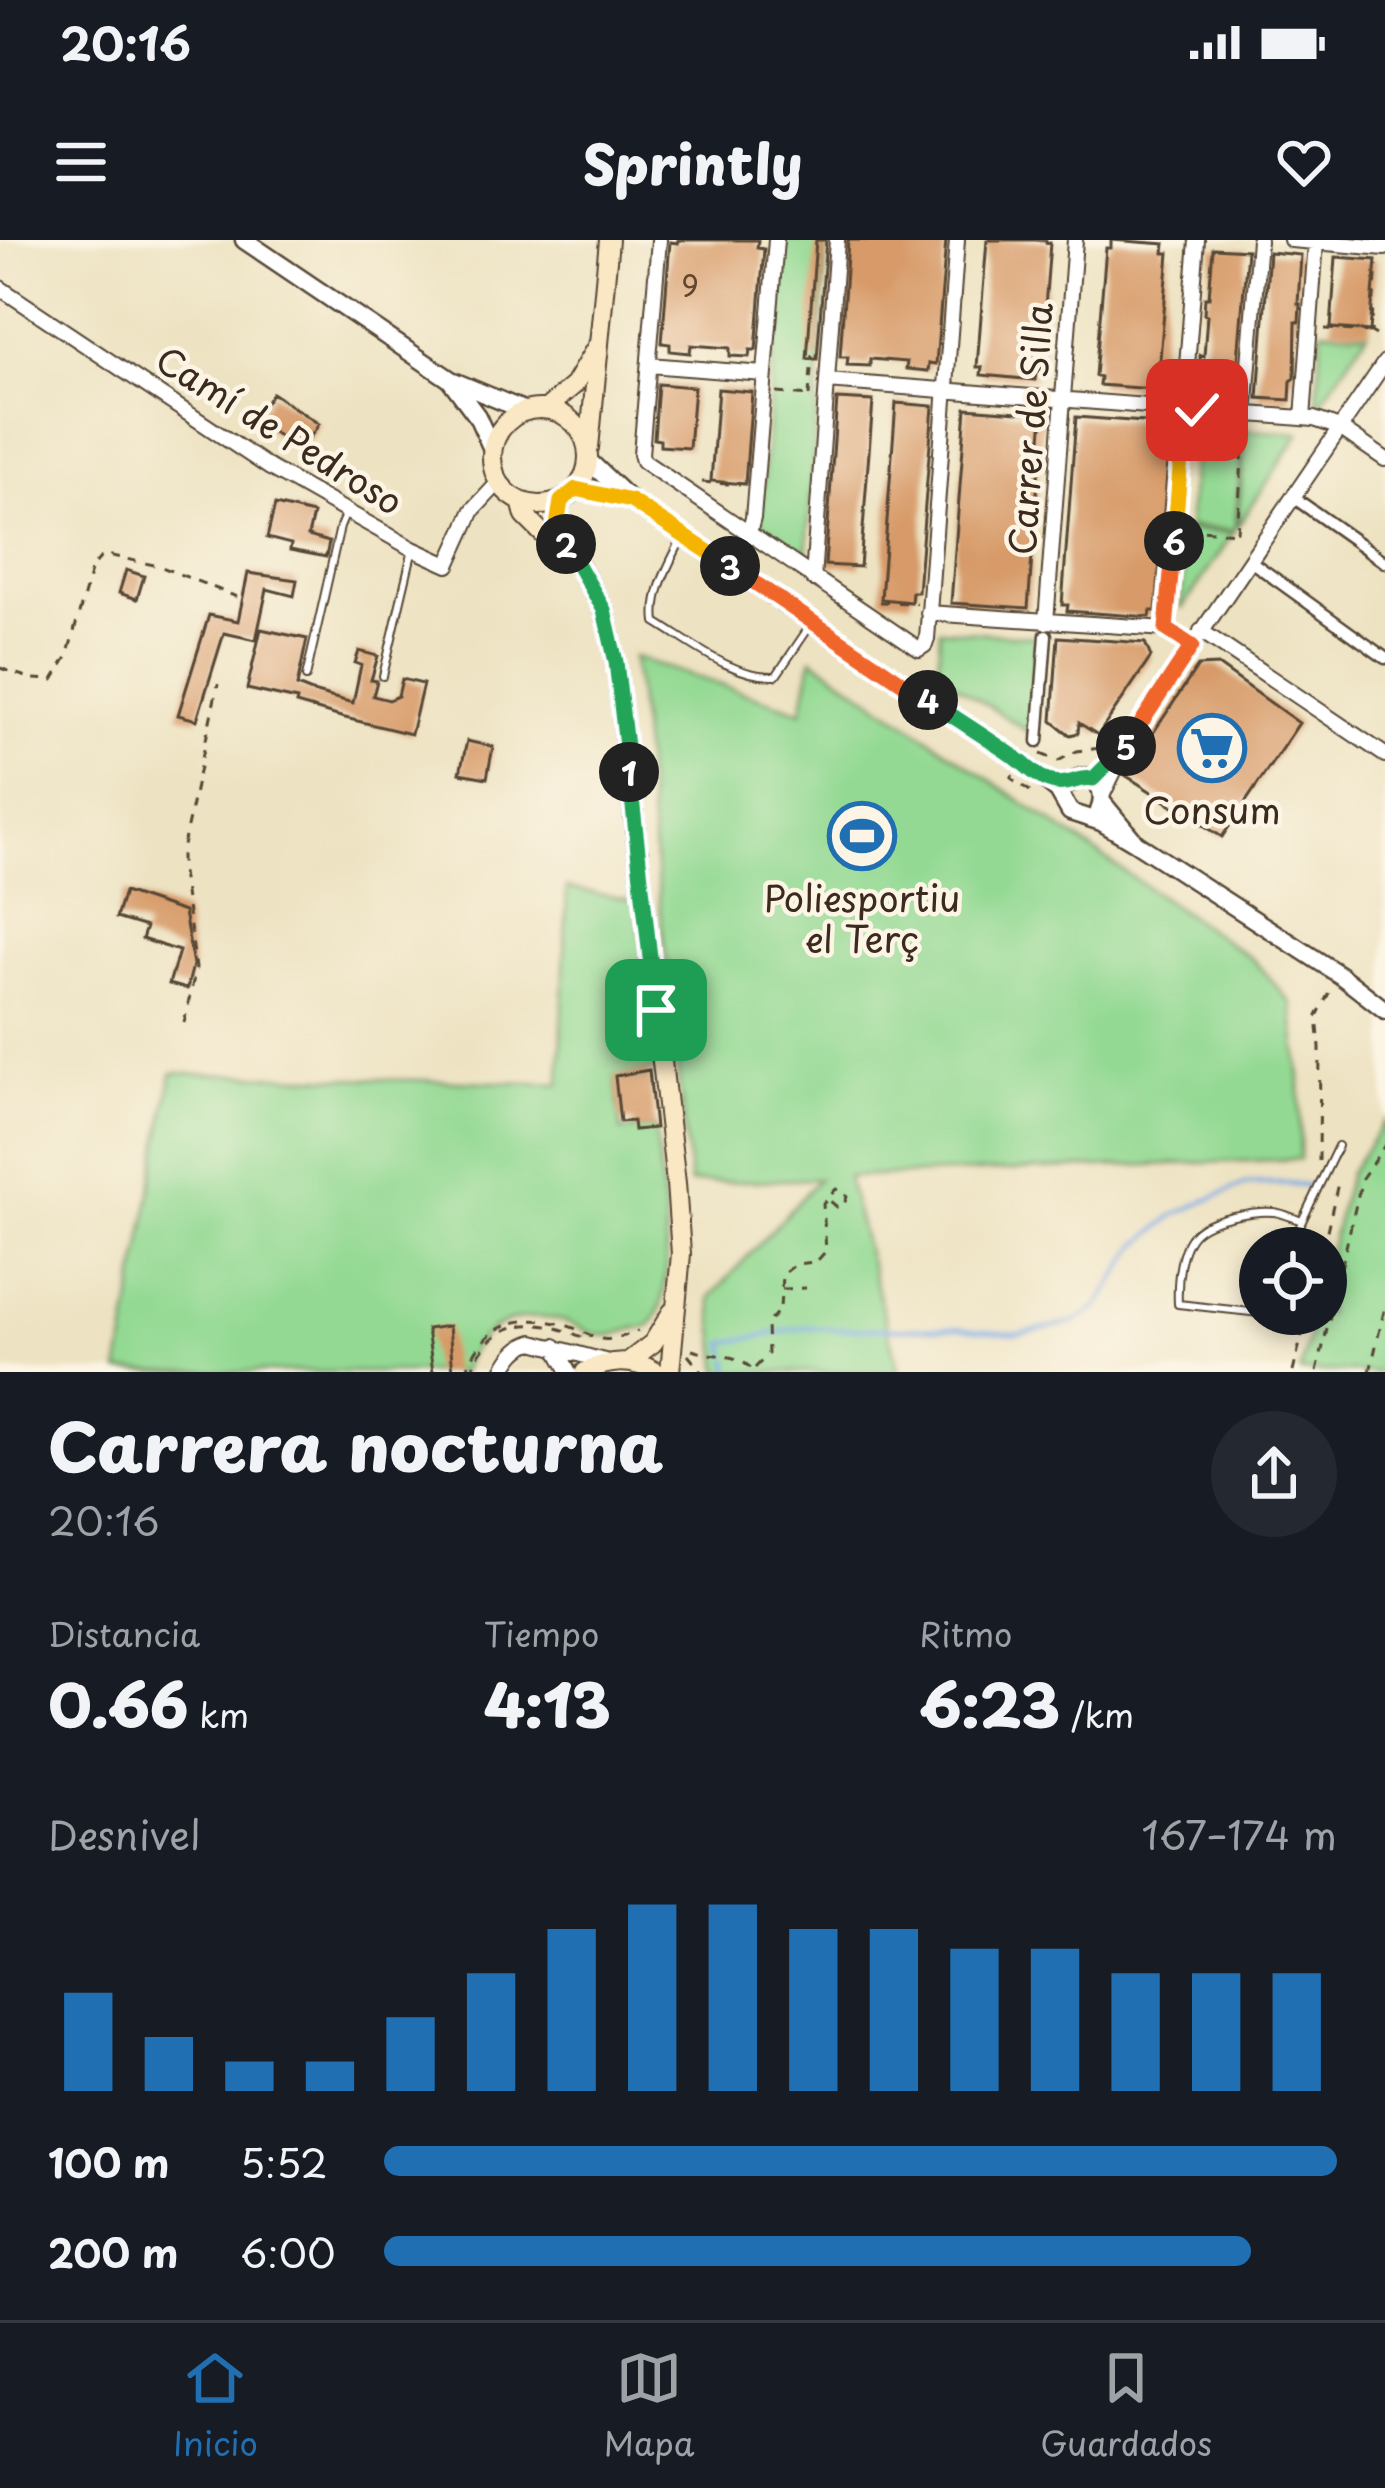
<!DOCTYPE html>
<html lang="es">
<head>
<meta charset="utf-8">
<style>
	:root { --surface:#171b24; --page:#242831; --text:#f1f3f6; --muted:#9ea1a6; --line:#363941; --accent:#1f6fb2 }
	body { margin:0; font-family:"Playpen Sans",sans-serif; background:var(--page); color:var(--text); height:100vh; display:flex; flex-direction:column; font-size:45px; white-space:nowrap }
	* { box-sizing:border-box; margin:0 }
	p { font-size:39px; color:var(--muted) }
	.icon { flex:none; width:66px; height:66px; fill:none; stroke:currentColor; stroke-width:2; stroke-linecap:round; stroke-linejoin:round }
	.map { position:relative; height:1132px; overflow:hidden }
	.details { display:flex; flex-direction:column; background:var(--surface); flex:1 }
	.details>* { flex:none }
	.controls { position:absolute; left:1239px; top:987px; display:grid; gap:24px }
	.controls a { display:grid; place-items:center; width:108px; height:108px; border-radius:50%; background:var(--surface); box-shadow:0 6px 18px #0003; font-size:60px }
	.pin { position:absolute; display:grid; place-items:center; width:102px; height:102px; color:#fff; margin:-51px; border-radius:24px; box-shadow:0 6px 18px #0006 }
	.km { position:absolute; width:60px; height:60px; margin:-30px; border-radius:50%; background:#222; color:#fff; font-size:33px; line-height:60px; text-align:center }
	.round { display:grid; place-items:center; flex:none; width:126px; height:126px; border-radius:63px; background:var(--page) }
	.head { display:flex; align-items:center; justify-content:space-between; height:204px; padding:0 48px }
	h1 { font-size:66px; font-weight:800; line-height:90px }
	.figures { display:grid; grid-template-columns:repeat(3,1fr); gap:18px; height:204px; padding:12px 48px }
	.figures div { display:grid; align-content:center }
	.figures b { font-size:60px; font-weight:800 }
	.figures small { font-size:33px; font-weight:400 }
	.figures p { font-size:33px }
	.chart { height:336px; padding:24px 48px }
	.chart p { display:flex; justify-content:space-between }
	.chart svg { width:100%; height:216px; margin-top:12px; stroke:var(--accent); stroke-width:6 }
	ul { padding:0 48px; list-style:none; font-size:39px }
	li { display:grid; grid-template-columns:192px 144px 1fr; align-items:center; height:90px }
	li i { height:30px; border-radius:15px; background:var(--accent) }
	.status { display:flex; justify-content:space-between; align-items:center; height:84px; padding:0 60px; background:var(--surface); direction:ltr }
	.status svg { height:33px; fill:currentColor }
	header { display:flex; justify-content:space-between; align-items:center; height:156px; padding:0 48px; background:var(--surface); font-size:54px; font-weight:800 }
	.dock { display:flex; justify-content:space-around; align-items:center; height:168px; border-top:3px solid var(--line); background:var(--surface); font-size:33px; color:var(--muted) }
	.dock a { display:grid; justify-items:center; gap:6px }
	.dock .on { color:var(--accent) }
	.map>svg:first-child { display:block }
</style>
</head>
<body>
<div class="status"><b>20:16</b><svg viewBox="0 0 49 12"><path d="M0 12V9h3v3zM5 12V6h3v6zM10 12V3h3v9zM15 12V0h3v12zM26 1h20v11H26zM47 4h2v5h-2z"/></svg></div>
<header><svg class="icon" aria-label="menu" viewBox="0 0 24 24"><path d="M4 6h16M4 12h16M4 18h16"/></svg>Sprintly<svg class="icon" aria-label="heart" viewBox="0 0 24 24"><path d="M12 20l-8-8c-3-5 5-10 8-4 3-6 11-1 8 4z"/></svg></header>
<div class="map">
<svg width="1385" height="1132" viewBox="0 0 1385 1132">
	<rect width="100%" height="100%" fill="#fcf5e5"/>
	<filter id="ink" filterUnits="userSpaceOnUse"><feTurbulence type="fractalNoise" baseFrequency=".00833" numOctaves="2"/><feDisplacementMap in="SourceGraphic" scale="24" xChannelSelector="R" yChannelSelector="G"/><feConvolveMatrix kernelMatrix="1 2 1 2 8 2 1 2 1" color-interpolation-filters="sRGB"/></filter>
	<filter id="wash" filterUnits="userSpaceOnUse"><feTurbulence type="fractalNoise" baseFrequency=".004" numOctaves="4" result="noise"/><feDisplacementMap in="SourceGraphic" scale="48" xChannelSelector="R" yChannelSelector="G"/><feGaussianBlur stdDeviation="2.7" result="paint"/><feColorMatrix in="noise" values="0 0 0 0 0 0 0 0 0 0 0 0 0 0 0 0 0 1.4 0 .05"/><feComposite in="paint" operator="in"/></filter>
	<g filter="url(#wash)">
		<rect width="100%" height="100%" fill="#ede2c1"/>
		<!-- green -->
		<path fill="#93d993" stroke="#678258" stroke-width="3" d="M 783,0 L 827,0 L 807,314 L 760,282 Z
			M 1322,90 L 1367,93 L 1320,163 L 1317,161 Z
			M 1195,185 L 1243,189 L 1235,290 L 1188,287 Z
			M 1246,190 L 1300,193 L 1238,286 Z
			M 1187,290 L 1233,293 L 1183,368 L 1181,367 Z
			M 940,389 L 1036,397 L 1030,493 L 938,433 Z
			M 633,417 L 802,471 L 812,418 L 1253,720 L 1292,764 L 1300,838 L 1300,919 L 847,937 L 899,1132 L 720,1132 L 711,1057 L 818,939 L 690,943 Z
			M 567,648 L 637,661 L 658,829 L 615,837 L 621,891 L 655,888 C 659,930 679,1050 653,1082 C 647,1090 646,1087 637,1088 C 625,1091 613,1097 600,1095 C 588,1093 577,1085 566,1082 C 521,1069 475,1085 462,1132 L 119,1132 L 172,833 L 560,844 Z
			M 1385,881 L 1385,1132 L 1300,1132 L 1314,1074 L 1326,1074 L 1326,1025 L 1349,933 Z"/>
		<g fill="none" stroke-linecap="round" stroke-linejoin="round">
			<!-- stream -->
			<path stroke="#79a9e3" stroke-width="4.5" d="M 727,1113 L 725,1103 L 806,1087 L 835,1089 L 956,1088 L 1017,1094 L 1073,1083 L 1097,1068 L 1137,1006 L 1174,975 L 1245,944 L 1285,943 L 1311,946
				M 728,1120 L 731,1132"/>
		</g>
		<g id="blocks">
			<!-- building -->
			<path fill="#d79a68" d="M 678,0 L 758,0 L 757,8 L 764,9 L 756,110 L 750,110 L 749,117 L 730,116 L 730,108 L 691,105 L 690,113 L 670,111 L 670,104 L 662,103 L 670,2 L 678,3 Z
				M 816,0 L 826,0 L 817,119 L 807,119 Z
				M 848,0 L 946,0 L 936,124 L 929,123 L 928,131 L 906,129 L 907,122 L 870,119 L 870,126 L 847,125 L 848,117 L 840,117 Z
				M 987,0 L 1046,0 L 1046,3 L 1050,3 L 1040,132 L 1036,132 L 1035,140 L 981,135 L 982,127 L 977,127 Z
				M 1111,0 L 1165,4 L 1164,13 L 1169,13 L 1158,142 L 1154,141 L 1153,149 L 1099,145 L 1100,137 L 1095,136 L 1106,8 L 1111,8 Z
				M 1213,8 L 1247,10 L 1235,156 L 1201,153 L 1200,115 L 1204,116 L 1207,75 L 1204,74 L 1205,57 L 1209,57 Z
				M 1269,12 L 1301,15 L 1298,64 L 1300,64 L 1299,82 L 1296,82 L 1295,138 L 1291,141 L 1290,160 L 1258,158 Z
				M 1336,17 L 1376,20 L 1370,91 L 1331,88 Z
				M 658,144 L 694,147 L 689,208 L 660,206 L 660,200 L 654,199 Z
				M 718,149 L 752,152 L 745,244 L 711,241 Z
				M 272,153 L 319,184 L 301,211 L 255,180 Z
				M 837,159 L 873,161 L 860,327 L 825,325 Z
				M 896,163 L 933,166 L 918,352 L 912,352 L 911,362 L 881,359 Z
				M 966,168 L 1043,174 L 1028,368 L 951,363 Z
				M 1076,177 L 1171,184 L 1156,371 L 1151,371 L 1150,377 L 1067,371 L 1068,365 L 1062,365 Z
				M 275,265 L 313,274 L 308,296 L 329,302 L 326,317 L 290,310 L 291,304 L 267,298 Z
				M 126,330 L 144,336 L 137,359 L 119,353 Z
				M 248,333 L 297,340 L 294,356 L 267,349 L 256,400 L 224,393 L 197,480 L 178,475 L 209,375 L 238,381 Z
				M 261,389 L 307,399 L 297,446 L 312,452 L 353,463 L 361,425 L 355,423 L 359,411 L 378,416 L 371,440 L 377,441 L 373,456 L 389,460 L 398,456 L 402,439 L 423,444 L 411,494 L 341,477 L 296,464 L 297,460 L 247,449 Z
				M 1058,397 L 1145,403 L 1151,417 L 1098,495 L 1079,483 L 1078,493 L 1070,495 L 1052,481 Z
				M 1218,425 L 1299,483 L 1222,597 L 1125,535 L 1198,426 Z
				M 467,501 L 493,507 L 487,538 L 460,533 Z
				M 124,652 L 184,672 L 193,725 L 187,749 L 169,744 L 179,711 L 142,699 L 146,687 L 116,678 Z
				M 649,830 L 655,888 L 634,890 L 633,881 L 620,882 L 615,836 Z
				M 449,1086 L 453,1132 L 433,1132 L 427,1089 Z"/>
		</g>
	</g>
	<g filter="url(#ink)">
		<use href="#blocks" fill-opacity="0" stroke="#564636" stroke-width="3"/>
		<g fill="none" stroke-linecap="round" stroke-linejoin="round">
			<!-- service casing -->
			<g stroke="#564636" stroke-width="10">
				<path id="service" d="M 682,298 C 669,325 652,352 656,382 C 691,403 733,438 776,436 L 812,383
					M 383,436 L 412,313
					M 306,437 L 340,287 L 345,275
					M 1292,1008 L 1302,981 L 1338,906
					M 1260,1073 L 1178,1064 C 1177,1043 1179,1004 1198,990 C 1213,978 1255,970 1274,972 C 1283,973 1293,978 1302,981
					M 1273,1074 L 1275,1074"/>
			</g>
			<!-- pedestrian casing -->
			<g stroke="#564636" stroke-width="15">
				<path id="pedestrian" d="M 1293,257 L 1385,322
					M 1249,320 L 1385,418
					M 1038,501 L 1046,395"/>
			</g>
			<!-- minor casing -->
			<g stroke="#564636" stroke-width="18">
				<path id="minor" d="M 659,0 L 641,214 L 643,221 L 919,409 L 925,405 L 927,399 L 957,0
					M 1291,0 L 1385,8
					M 0,48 L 270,228 L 413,309 L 448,325 L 473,270 L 499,242
					M 649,125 L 764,134
					M 827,141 L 1314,179 L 1340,188 L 1385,219
					M 1245,174 L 1259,0
					M 1303,178 L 1316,2
					M 749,293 L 753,278 L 776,0
					M 813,339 L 837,0
					M 928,373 L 1166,389 L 1192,406
					M 1046,382 L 1075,0
					M 1166,389 L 1197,0
					M 1201,391 L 1385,515
					M 1103,554 L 1128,503 L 1192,406 L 1385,122
					M 555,1106 L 569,1132
					M 502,1132 C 510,1118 517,1106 533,1102 L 608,1122"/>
			</g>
			<!-- tertiary casing -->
			<g stroke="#564636" stroke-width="21">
				<path id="tertiary" d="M 244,0 L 451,140 L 523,170
					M 451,141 L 477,176 L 492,209
					M 589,221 L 631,261 L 1022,522 L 1058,551 L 1070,572 L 1101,582 L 1136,603
					M 576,249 L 630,261
					M 1050,541 C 1054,542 1065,545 1070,544 C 1073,543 1075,539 1078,538 C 1101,531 1105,556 1099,571
					M 1103,563 L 1136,603 L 1340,735 L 1385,770"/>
			</g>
			<!-- secondary casing -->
			<g stroke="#564636" stroke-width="22">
				<path id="secondary" d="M 547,168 L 574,145 L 597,106
					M492 217a48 48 0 1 1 96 0a48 48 0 1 1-96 0Z
					M 589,208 L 609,0
					M 521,261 L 525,276 L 566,317
					M 561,261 L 557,286 L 604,370 L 616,422 L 676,943 L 681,1014 L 670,1132
					M 629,1121 L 653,1103 L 672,1072
					M 585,1132 C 609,1120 632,1118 656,1132"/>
			</g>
			<!-- path -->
			<path stroke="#564636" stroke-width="3" stroke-dasharray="9 9" stroke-linecap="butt" d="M 1325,89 L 1370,92
				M 1376,95 L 1371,92 L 1377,25
				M 777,153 L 809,156
				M 809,156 L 812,115
				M 702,242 L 740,245
				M 1186,289 L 1239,293
				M 1237,292 L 1244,192
				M 879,362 L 917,363
				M 0,428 L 32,439 L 53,440 L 67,417 L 92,327 L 100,318 L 107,315 L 159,326 L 237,357
				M 1041,514 L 1058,521 L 1077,511 L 1100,508 L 1105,503
				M 1013,535 L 1011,538 L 1030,551
				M 184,783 L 196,728 L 181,626 L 181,615 L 218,444
				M 1319,921 L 1320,808 L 1317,776 L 1331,749
				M 1323,1008 L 1338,943 L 1336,941
				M 782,1049 L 806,1048
				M 692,1110 C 720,1119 733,1110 755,1132
				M 688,1115 L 702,1132
				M 755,1128 L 768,1114 L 767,1084 L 780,1069 L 782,1035 L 796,1024 L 816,1022 L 826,1011 L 823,964 L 836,949 L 843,951 L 847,957 L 844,964 L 837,967 L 829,960
				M 466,1132 C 483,1085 518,1072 565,1085 C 577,1088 588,1096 601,1099 C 613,1101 626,1095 638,1091
				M 471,1132 C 492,1074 541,1077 588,1100
				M 1293,1132 L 1307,1074
				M 1317,1132 L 1362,938 L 1385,905
				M 1370,1132 L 1385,1067"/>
			<!-- service -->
			<use href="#service" stroke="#fff" stroke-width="6"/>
			<!-- pedestrian -->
			<use href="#pedestrian" stroke="#fff" stroke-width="10"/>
			<!-- minor -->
			<use href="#minor" stroke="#fff" stroke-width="14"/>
			<!-- tertiary -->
			<use href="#tertiary" stroke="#fff" stroke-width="16"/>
			<!-- secondary -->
			<use href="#secondary" stroke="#fae7c3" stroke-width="18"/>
		</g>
	</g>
	<g fill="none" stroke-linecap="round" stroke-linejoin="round" filter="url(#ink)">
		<!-- split-1 casing -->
		<g stroke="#fff" stroke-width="24">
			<path id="split-1" d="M 629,532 L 656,770"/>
		</g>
		<!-- split-2 casing -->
		<g stroke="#fff" stroke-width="24">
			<path id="split-2" d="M 566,304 L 604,370 L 616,422 L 629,532"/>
		</g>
		<!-- split-3 casing -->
		<g stroke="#fff" stroke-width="24">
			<path id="split-3" d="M 566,304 L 557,286 L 561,261 L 576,249 L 631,261 L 730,326"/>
		</g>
		<!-- split-4 casing -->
		<g stroke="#fff" stroke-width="24">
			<path id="split-4" d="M 730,326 L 928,460"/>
		</g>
		<!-- split-5 casing -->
		<g stroke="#fff" stroke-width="24">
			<path id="split-5" d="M 928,460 C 957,479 987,498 1016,518 C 1030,528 1039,540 1056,543 C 1070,546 1078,536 1093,539 L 1126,506"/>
		</g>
		<!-- split-6 casing -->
		<g stroke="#fff" stroke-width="24">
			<path id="split-6" d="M 1126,506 L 1192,406 L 1166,389 L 1174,301"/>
		</g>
		<!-- split-7 casing -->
		<g stroke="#fff" stroke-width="24">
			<path id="split-7" d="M 1174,301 L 1185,169 L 1197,170"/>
		</g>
		<!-- split-1 -->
		<use href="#split-1" stroke="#22a559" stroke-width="15"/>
		<!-- split-2 -->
		<use href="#split-2" stroke="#22a559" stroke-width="15"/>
		<!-- split-3 -->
		<use href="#split-3" stroke="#f5b400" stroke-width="15"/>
		<!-- split-4 -->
		<use href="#split-4" stroke="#f0652b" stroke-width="15"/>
		<!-- split-5 -->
		<use href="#split-5" stroke="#22a559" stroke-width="15"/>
		<!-- split-6 -->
		<use href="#split-6" stroke="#f0652b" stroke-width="15"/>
		<!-- split-7 -->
		<use href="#split-7" stroke="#f5b400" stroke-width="15"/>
	</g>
	<!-- icons -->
	<defs>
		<g id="supermarket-ring" transform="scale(3.45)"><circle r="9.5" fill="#fcf5e5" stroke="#1f6fb2" stroke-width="1.5"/><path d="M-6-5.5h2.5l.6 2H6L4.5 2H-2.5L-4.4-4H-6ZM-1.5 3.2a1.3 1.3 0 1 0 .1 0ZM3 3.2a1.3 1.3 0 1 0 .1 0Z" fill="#1f6fb2"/></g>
		<g id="stadium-ring" transform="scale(3.45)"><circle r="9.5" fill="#fcf5e5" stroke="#1f6fb2" stroke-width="1.5"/><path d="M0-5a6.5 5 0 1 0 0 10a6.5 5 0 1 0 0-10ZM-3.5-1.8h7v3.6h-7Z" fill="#1f6fb2"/></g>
	</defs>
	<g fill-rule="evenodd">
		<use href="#supermarket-ring" x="1212" y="508"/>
		<use href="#stadium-ring" x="862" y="596"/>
	</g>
	<g text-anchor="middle" stroke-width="9" stroke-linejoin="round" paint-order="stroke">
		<!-- number labels -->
		<g font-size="30" fill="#624630">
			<text x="690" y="57">9</text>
		</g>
		<!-- street labels -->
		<g font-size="36" fill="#3b2a1e" stroke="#fcf5e5">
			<text transform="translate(1031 189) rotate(-86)" y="13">Carrer de Silla</text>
			<text transform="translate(279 191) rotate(32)" y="13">Camí de Pedroso</text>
		</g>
		<!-- poi labels -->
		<g font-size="36" fill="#3b2a1e" stroke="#fcf5e5">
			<text x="1212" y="584">Consum</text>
			<text x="862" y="672">Poliesportiu<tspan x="862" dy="41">el Terç</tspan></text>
		</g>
	</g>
</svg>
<div class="controls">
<a><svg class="icon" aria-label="locate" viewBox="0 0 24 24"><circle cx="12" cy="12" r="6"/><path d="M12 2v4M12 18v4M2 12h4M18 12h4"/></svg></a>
</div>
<div class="pin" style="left:656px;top:770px;background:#1e9e55"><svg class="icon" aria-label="arrive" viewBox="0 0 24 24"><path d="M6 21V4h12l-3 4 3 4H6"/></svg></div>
<div class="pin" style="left:1197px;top:170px;background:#d93025"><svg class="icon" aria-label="check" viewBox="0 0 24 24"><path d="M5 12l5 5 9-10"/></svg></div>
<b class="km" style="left:629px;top:532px">1</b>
<b class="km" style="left:566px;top:304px">2</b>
<b class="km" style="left:730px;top:326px">3</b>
<b class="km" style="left:928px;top:460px">4</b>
<b class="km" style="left:1126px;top:506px">5</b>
<b class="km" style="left:1174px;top:301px">6</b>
</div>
<section class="details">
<div class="head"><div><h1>Carrera nocturna</h1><p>20:16</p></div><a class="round"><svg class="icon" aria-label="share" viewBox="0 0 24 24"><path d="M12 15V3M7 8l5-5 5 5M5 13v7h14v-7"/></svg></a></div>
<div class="figures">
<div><p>Distancia</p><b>0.66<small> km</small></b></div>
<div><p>Tiempo</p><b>4:13</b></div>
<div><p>Ritmo</p><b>6:23<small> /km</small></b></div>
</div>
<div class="chart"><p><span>Desnivel</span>167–174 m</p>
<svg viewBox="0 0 160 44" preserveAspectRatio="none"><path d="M5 44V24M15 44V33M25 44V38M35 44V38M45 44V29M55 44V20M65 44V11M75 44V6M85 44V6M95 44V11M105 44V11M115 44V15M125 44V15M135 44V20M145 44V20M155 44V20"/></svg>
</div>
<ul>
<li><b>100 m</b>5:52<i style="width:100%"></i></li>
<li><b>200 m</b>6:00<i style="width:91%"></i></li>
</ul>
</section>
<nav class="dock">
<a class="on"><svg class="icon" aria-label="home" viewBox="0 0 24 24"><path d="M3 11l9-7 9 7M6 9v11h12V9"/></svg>Inicio</a>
<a><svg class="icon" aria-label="map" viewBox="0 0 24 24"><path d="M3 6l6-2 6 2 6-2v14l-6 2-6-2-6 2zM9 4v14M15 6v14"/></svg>Mapa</a>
<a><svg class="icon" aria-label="saved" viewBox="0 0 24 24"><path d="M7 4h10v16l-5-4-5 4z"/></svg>Guardados</a>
</nav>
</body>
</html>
